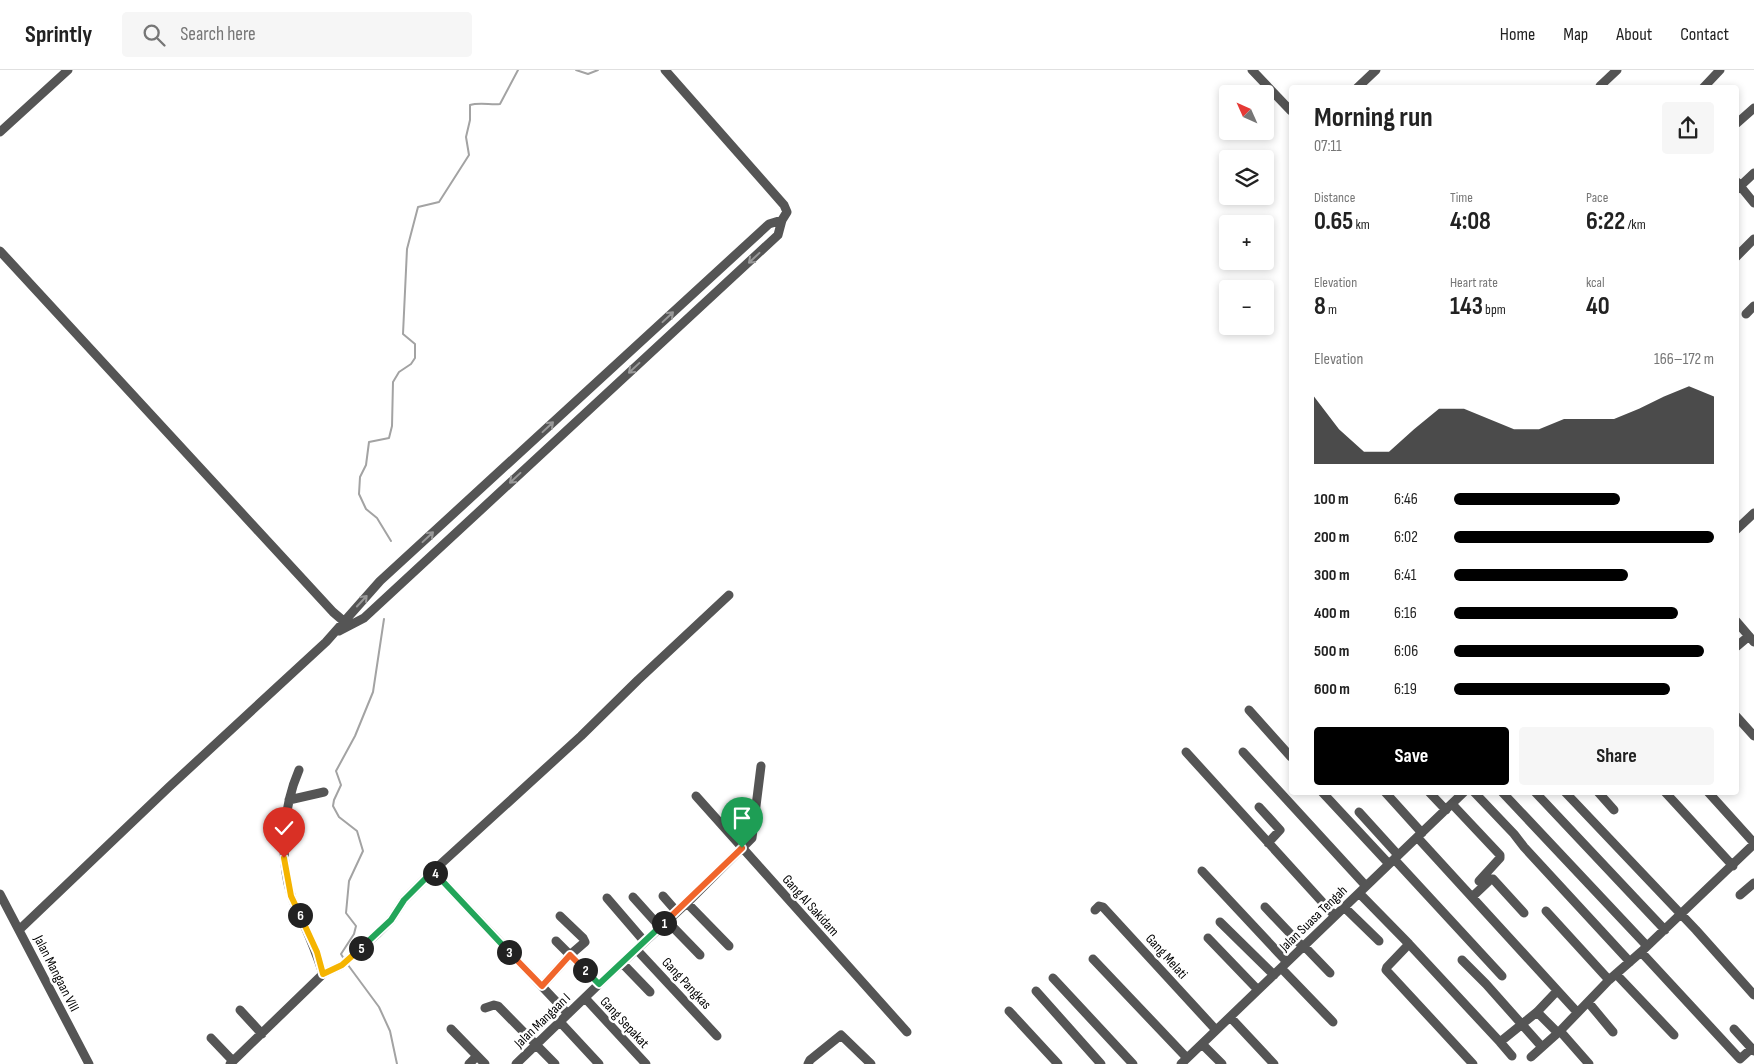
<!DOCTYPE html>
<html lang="en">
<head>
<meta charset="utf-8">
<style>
	:root { --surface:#fff; --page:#f6f6f6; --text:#222; --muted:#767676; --line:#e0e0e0; --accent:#000 }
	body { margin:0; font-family:"Sofia Sans Condensed",sans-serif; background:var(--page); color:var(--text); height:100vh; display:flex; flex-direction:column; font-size:19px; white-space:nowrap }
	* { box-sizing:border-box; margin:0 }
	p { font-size:16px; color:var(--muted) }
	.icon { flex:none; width:28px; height:28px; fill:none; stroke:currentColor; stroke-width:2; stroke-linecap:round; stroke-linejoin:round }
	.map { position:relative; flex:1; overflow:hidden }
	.sheet { position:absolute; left:1289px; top:15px; width:450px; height:710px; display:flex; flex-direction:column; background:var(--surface); border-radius:5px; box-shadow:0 2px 8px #0003 }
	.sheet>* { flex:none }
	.needle { width:32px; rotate:315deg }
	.buttons { position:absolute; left:1219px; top:15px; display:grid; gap:10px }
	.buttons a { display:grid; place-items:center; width:55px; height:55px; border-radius:5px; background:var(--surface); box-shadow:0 2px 8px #0003; font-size:25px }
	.pin { position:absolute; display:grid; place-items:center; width:42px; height:42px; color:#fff; margin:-51px -21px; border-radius:50% 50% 50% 0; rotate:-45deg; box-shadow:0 0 5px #0007 }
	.pin .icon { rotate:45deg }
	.km { position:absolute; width:25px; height:25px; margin:-12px; border-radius:50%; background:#222; color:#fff; font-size:14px; line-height:25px; text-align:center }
	.round { display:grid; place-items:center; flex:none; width:52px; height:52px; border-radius:5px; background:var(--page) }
	.overview { display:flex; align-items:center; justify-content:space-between; height:85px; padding:0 25px }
	h1 { font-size:28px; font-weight:700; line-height:38px }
	.metrics { display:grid; grid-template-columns:repeat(3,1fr); gap:8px; height:85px; padding:5px 25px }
	.metrics div { display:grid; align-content:center }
	.metrics b { font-size:25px; font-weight:700 }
	.metrics small { font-size:14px; font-weight:400 }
	.metrics p { font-size:14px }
	.chart { height:140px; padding:10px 25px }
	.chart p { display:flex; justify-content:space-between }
	.chart svg { width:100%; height:90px; margin-top:5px; fill:var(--accent); opacity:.7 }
	.cta { display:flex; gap:10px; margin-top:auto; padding:10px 25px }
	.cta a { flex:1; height:58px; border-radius:5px; background:var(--accent); color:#fff; font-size:20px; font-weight:700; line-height:58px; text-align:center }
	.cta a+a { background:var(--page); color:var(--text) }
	ul { padding:0 25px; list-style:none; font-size:16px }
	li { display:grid; grid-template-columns:80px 60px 1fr; align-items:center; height:38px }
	li i { height:12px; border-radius:6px; background:var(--accent) }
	header { display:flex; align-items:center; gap:30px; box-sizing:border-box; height:70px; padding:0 25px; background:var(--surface); border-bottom:1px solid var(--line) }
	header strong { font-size:24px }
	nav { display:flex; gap:28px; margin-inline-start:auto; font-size:18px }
	.search { width:350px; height:45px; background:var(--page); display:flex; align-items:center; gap:12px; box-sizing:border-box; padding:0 18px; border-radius:5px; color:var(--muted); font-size:19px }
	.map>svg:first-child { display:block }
</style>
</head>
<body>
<header>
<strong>Sprintly</strong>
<div class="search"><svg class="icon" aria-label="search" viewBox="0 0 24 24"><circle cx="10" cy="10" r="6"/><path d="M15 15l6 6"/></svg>Search here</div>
<nav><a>Home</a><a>Map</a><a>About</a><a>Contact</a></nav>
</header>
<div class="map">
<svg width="1754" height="994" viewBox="0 0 1754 994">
	<rect width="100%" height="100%" fill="#fff"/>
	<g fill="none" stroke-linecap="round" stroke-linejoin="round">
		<!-- stream -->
		<path stroke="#a3a3a3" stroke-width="2" d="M 576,0 L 588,4 L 598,0
			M 391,471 L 377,448 L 366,439 L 359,424 L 360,407 L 366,395 L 369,372 L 389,368 L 392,356 L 393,312 L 399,302 L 411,294 L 415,288 L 415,274 L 403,264 L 407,179 L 418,137 L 439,132 L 469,85 L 466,67 L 470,50 L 470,35 C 479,32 491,35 500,34 L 518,0
			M 344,889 L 341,884 L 354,864 L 356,856 L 346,843 L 349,811 L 363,781 L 357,761 L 339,747 L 333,736 L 334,730 L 341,715 L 336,701 L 355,666 L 373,622 L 384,549
			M 348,895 L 379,937 L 390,961 L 397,994"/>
		<!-- minor -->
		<path stroke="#555" stroke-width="9" d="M 1252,0 L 1291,41
			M 1600,16 L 1617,0
			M 1357,18 L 1376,0
			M 1703,18 L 1720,0
			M 1736,54 L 1754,38
			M 0,62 L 68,0
			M 1736,111 L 1754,133
			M 1736,120 L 1754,103
			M 0,181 L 333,542 L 347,554
			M 1736,187 L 1754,169
			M 1746,244 L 1754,236
			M 1736,460 L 1754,443
			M 1736,551 L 1754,572
			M 339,561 L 364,548 L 778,165 L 782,150 L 787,142 L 784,135 L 665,0
			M 1736,577 L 1749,566
			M 1249,640 L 1291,687
			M 1736,646 L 1754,666
			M 1186,682 L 1335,846
			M 1243,682 L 1366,816
			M 299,700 C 283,737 279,785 291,825 C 293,833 299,842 302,850 C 310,868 317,885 323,904
			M 1322,722 L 1389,794
			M 1385,722 L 1422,763
			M 1429,722 L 1446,740
			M 1474,722 L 1514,764 L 1524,777 L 1630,892
			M 1502,722 L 1647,876
			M 1535,722 L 1665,860
			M 1565,722 L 1696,860 L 1754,925
			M 1598,722 L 1614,740
			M 1665,722 L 1733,796
			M 1708,722 L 1754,773
			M 696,726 L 907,962
			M 289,730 L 324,722
			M 1452,734 L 1500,785 L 1500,788 L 1479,811 L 1484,815
			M 1259,737 L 1280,760 L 1268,773
			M 1359,742 L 1398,785
			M 1417,767 L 1577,942
			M 1394,789 L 1502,906
			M 433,801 L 568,944
			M 1202,801 L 1287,892
			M 1359,823 L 1409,874 L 1500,972
			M 0,824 L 89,994
			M 1740,825 L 1754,813
			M 663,826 L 677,842
			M 633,827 L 660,857
			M 1472,827 L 1491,809 L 1493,809 L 1524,843
			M 607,828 L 644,871
			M 687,833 L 729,876
			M 1265,837 L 1303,877
			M 1344,837 L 1379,871
			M 1095,840 L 1099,836 L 1103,837 L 1216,960
			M 1546,841 L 1609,910
			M 667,851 L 700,885
			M 1220,852 L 1274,905
			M 19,860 L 169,717 L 326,572 L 380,511 L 769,154 L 782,150
			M 1208,868 L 1258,920
			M 556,871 L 599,914
			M 1409,874 L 1387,897 L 1386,900 L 1473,994
			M 1304,876 L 1330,903
			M 636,879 L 717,966
			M 1641,882 L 1740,989 L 1752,978
			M 1093,889 L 1187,988
			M 1462,890 L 1486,914 L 1542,977
			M 622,893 L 650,922
			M 1281,898 L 1333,952
			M 1616,904 L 1674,965
			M 1053,908 L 1133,994
			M 542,916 L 570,885 L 585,872 L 583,868 L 560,846
			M 1036,921 L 1101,994
			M 585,928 L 646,994
			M 1588,932 L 1613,962
			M 485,938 L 494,935 L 498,936 L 555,994
			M 240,940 L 262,964
			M 1009,941 L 1058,994
			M 1537,942 L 1558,963
			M 1230,947 L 1274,994
			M 560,952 L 599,994
			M 451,959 L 485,994
			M 1734,959 L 1754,981
			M 1560,961 L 1589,994
			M 211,968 L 233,991
			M 1202,974 L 1222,994
			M 1512,986 L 1500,972 L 1537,942 L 1557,921
			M 1531,987 L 1560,961 L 1609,910 L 1641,882 L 1754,774
			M 230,994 L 323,904 L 342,895 L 377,864 L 391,850 L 404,830 L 433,801 L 581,666 L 638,610 L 729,525
			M 469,994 L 477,986
			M 516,994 L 599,914 L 687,833 L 752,768 L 761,696
			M 808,994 L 810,990 L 841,965 L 871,994
			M 1181,994 L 1464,722"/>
	</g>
	<!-- one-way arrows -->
	<defs><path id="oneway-shaft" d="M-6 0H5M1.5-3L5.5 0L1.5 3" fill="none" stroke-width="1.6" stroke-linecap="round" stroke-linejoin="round" transform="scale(1.25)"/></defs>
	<g stroke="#999">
		<use href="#oneway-shaft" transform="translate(754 188) rotate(137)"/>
		<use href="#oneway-shaft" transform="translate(668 247) rotate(-43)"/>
		<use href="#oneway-shaft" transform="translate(634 298) rotate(137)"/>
		<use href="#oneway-shaft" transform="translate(548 357) rotate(-43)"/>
		<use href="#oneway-shaft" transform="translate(515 408) rotate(137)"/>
		<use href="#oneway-shaft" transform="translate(428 467) rotate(-43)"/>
		<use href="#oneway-shaft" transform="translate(362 531) rotate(-47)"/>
	</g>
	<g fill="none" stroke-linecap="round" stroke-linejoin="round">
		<!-- split-1 casing -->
		<g stroke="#fff" stroke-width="10">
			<path id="split-1" d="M 664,853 L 742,778"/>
		</g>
		<!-- split-2 casing -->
		<g stroke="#fff" stroke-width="10">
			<path id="split-2" d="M 585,900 L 599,914 L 664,853"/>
		</g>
		<!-- split-3 casing -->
		<g stroke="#fff" stroke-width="10">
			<path id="split-3" d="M 509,882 L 542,916 L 570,885 L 585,900"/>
		</g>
		<!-- split-4 casing -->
		<g stroke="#fff" stroke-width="10">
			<path id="split-4" d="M 435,803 L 509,882"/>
		</g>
		<!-- split-5 casing -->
		<g stroke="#fff" stroke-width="10">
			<path id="split-5" d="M 361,878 L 391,850 L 404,830 L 433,801 L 435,803"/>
		</g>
		<!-- split-6 casing -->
		<g stroke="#fff" stroke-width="10">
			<path id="split-6" d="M 300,845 L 317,882 L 323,904 L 342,895 L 361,878"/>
		</g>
		<!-- split-7 casing -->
		<g stroke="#fff" stroke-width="10">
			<path id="split-7" d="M 284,788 L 291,826 L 300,845"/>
		</g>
		<!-- split-1 -->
		<use href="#split-1" stroke="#f0652b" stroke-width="6"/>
		<!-- split-2 -->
		<use href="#split-2" stroke="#22a559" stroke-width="6"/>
		<!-- split-3 -->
		<use href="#split-3" stroke="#f0652b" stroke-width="6"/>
		<!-- split-4 -->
		<use href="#split-4" stroke="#22a559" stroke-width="6"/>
		<!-- split-5 -->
		<use href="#split-5" stroke="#22a559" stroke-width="6"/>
		<!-- split-6 -->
		<use href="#split-6" stroke="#f5b400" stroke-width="6"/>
		<!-- split-7 -->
		<use href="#split-7" stroke="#f5b400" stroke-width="6"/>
	</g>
	<g text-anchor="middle" stroke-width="5" stroke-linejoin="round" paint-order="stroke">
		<!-- street labels -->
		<g font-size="14" fill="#000" stroke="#fff">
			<text transform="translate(811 835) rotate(48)" y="5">Gang Al Sakidam</text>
			<text transform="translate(1313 848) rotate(-44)" y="5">Jalan Suasa Tengah</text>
			<text transform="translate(1167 886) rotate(48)" y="5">Gang Melati</text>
			<text transform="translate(57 903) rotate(63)" y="5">Jalan Mangaan VIII</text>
			<text transform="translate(687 913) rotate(47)" y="5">Gang Pangkas</text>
			<text transform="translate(542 950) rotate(-44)" y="5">Jalan Mangaan I</text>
			<text transform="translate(625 952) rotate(47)" y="5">Gang Sepakat</text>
		</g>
	</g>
</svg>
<div class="buttons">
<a><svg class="needle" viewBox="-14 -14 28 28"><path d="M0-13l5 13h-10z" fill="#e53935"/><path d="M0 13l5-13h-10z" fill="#767676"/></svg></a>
<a><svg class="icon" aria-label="layers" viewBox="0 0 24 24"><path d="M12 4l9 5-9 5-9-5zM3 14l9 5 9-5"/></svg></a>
<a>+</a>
<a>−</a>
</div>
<div class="pin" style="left:742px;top:778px;background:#1e9e55"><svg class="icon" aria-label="arrive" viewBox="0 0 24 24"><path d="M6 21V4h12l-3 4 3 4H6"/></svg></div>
<div class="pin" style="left:284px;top:788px;background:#d93025"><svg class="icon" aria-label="check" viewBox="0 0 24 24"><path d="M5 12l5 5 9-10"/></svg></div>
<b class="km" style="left:664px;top:853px">1</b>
<b class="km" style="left:585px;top:900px">2</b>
<b class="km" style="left:509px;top:882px">3</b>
<b class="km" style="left:435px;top:803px">4</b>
<b class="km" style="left:361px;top:878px">5</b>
<b class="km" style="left:300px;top:845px">6</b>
<section class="sheet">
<div class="overview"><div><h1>Morning run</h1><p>07:11</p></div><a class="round"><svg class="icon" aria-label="share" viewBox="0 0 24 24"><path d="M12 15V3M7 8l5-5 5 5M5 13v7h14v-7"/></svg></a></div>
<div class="metrics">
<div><p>Distance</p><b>0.65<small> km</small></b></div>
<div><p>Time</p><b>4:08</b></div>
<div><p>Pace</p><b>6:22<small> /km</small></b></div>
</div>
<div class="metrics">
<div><p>Elevation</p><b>8<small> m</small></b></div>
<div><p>Heart rate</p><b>143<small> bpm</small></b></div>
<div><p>kcal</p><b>40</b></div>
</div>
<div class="chart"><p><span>Elevation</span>166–172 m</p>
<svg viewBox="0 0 160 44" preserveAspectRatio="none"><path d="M0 44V11L10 27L20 38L30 38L40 27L50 17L60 17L70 22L80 27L90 27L100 22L110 22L120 22L130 17L140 11L150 6L160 11V44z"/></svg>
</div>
<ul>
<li><b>100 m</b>6:46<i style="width:64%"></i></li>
<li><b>200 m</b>6:02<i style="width:100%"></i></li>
<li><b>300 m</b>6:41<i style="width:67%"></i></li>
<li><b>400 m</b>6:16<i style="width:86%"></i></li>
<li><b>500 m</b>6:06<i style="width:96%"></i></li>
<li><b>600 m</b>6:19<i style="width:83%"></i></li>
</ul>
<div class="cta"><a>Save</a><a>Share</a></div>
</section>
</div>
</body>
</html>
